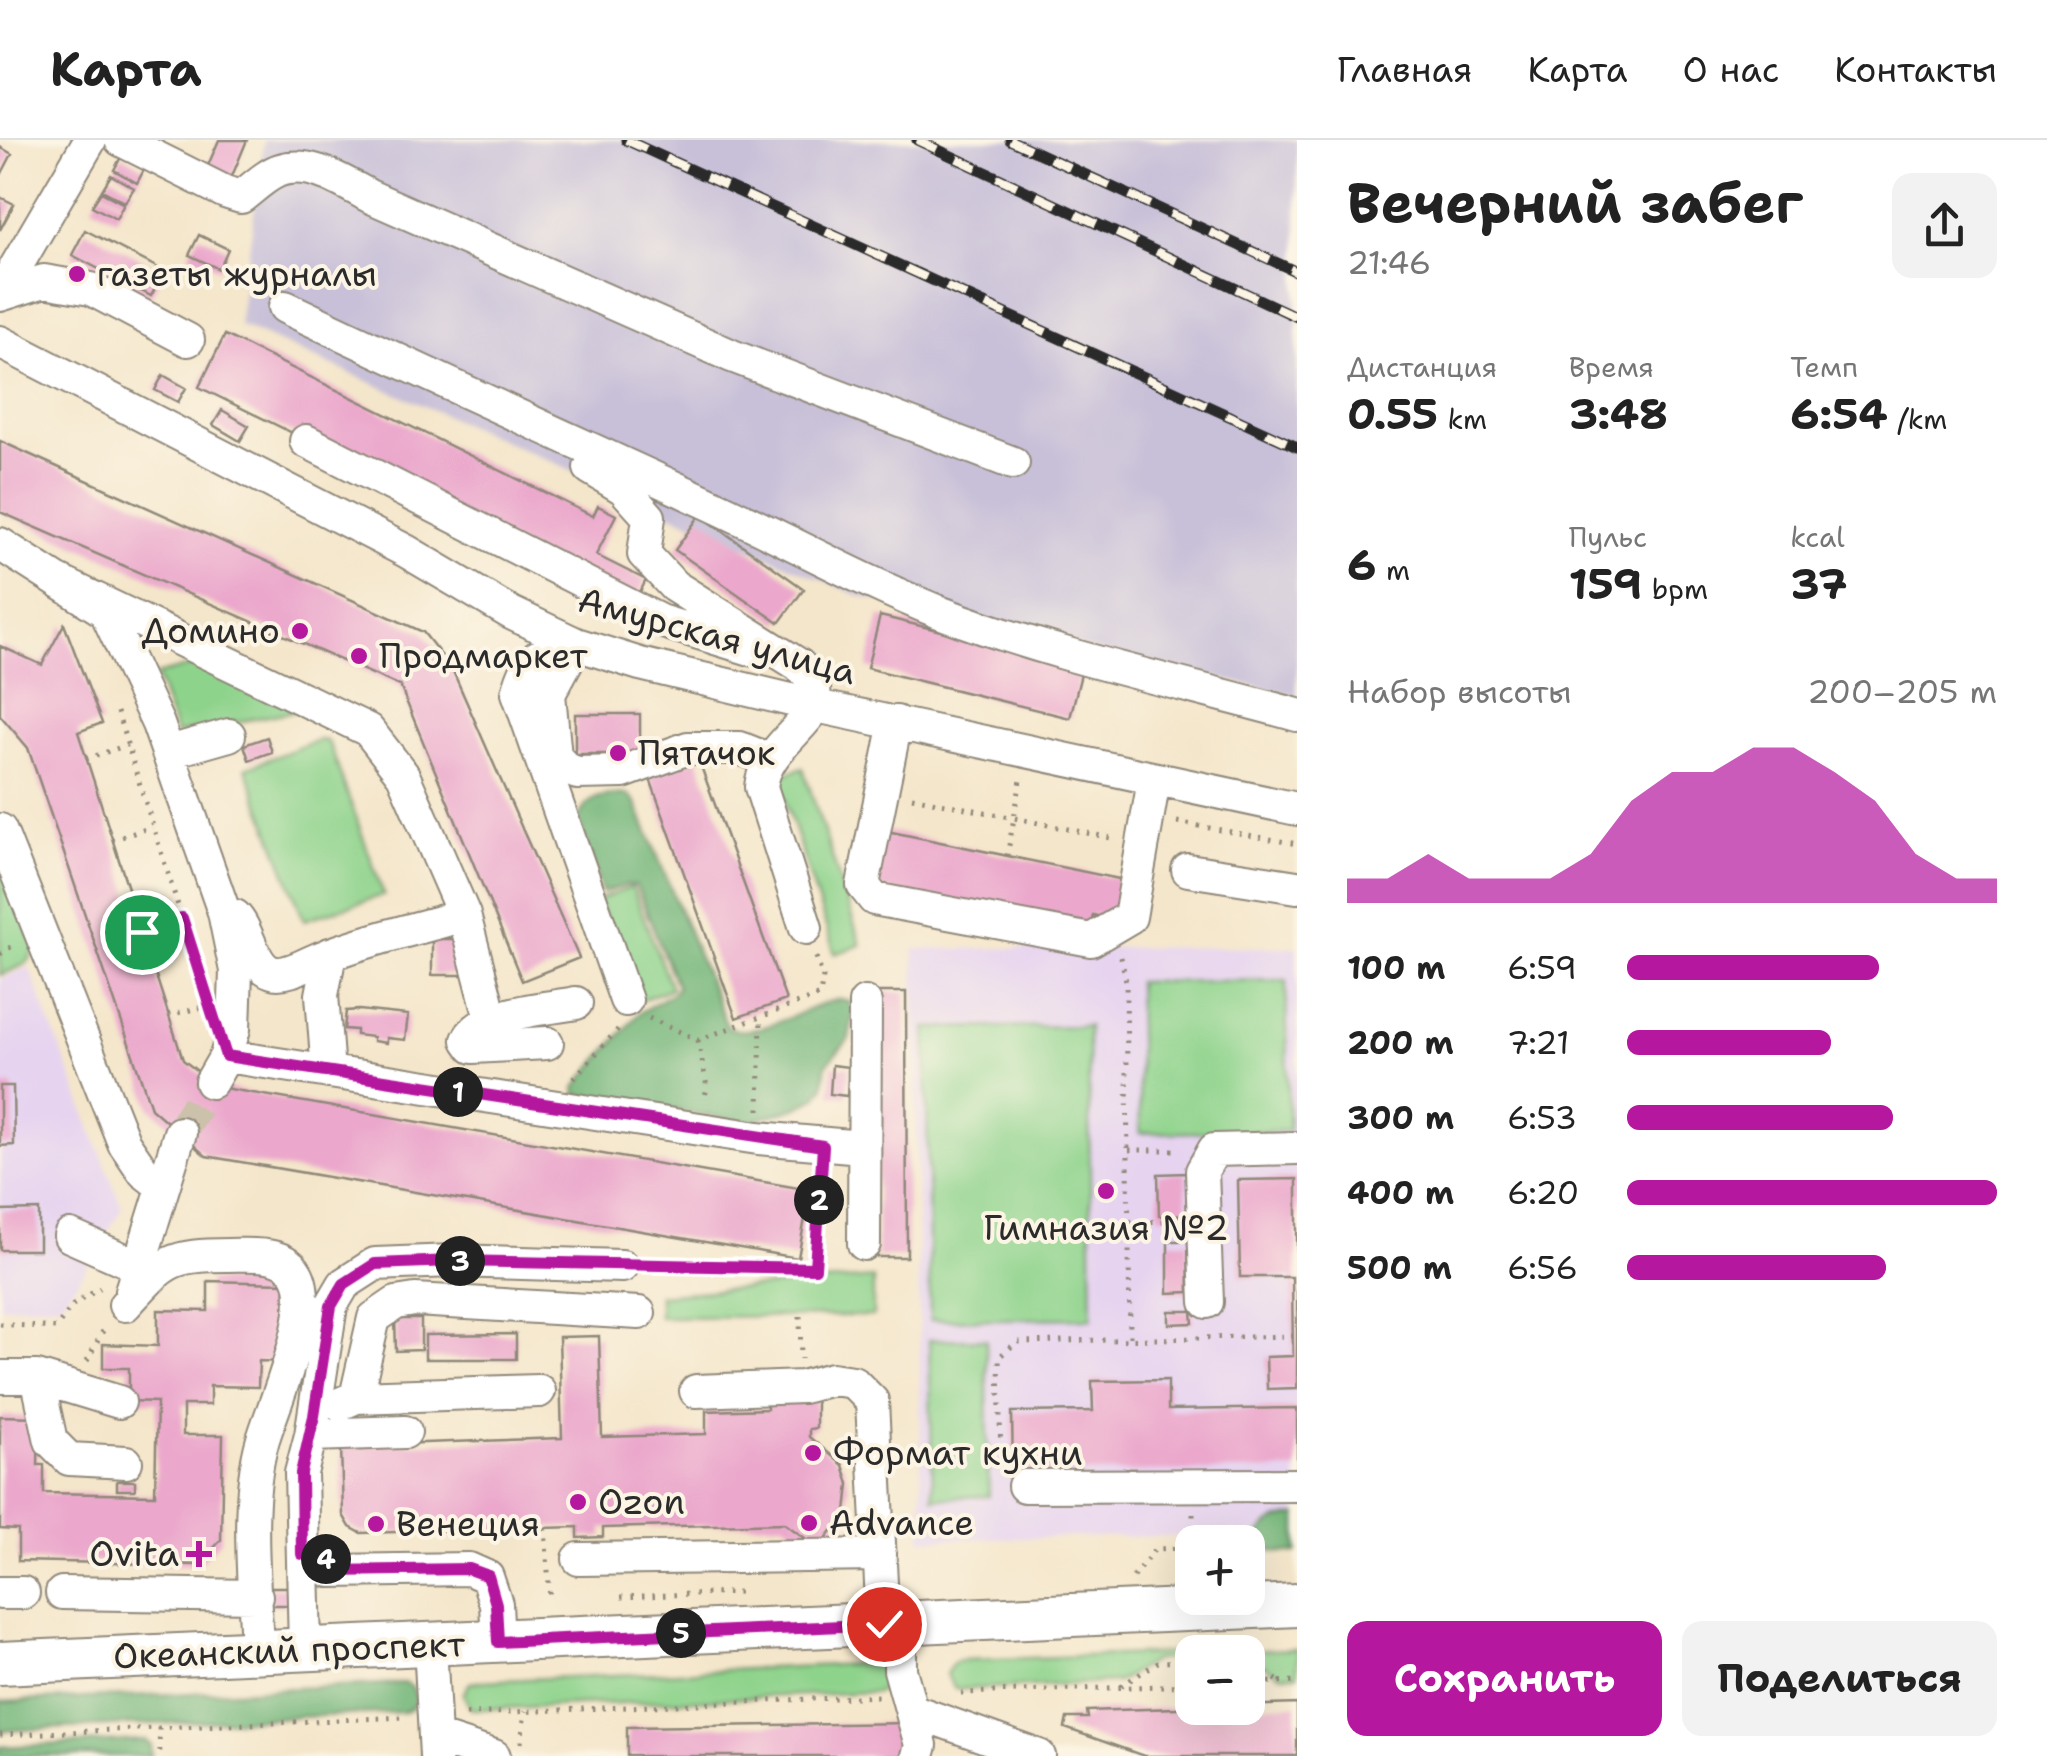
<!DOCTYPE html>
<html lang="ru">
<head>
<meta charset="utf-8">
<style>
	:root { --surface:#fff; --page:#f2f2f2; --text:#222; --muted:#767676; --line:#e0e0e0; --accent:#b5179e }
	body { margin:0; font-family:"Shantell Sans",sans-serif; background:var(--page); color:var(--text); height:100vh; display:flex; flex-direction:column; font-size:38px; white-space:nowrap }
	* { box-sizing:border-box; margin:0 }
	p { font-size:32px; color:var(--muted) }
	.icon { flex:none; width:55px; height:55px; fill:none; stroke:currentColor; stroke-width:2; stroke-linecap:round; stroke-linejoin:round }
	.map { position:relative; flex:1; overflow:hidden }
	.sheet { display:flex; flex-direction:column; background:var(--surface); width:750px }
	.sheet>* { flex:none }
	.controls { position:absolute; left:1175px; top:1385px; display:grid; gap:20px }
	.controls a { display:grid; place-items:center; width:90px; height:90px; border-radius:20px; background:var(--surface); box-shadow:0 10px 40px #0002; font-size:50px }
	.pin { position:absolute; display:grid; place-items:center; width:85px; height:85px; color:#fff; margin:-42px; border:5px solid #fff; border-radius:50%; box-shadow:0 2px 10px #0007 }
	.km { position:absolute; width:50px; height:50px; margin:-25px; border-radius:50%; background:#222; color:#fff; font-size:28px; line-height:50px; text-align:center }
	.round { display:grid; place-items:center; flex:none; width:105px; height:105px; border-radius:20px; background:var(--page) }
	.head { display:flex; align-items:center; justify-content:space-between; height:170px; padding:0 50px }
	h1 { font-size:55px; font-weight:700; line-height:75px }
	.stats { display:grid; grid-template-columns:repeat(3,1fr); gap:15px; height:170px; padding:10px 50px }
	.stats div { display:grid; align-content:center }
	.stats b { font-size:42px; font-weight:700 }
	.stats small { font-size:28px; font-weight:400 }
	.stats p { font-size:28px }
	.chart { height:280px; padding:20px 50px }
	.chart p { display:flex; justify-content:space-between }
	.chart svg { width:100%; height:180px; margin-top:10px; fill:var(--accent); opacity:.7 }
	.primary-button { display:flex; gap:20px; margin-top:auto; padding:20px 50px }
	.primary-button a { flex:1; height:115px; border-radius:20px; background:var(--accent); color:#fff; font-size:40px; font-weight:700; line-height:115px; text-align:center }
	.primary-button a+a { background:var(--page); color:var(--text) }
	ul { padding:0 50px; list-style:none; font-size:32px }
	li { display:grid; grid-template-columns:160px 120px 1fr; align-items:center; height:75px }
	li i { height:25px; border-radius:12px; background:var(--accent) }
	header { display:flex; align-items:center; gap:60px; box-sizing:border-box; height:140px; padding:0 50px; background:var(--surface); border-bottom:2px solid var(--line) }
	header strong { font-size:48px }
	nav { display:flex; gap:55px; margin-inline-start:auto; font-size:35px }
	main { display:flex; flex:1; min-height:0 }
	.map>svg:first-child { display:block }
</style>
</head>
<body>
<header>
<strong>Карта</strong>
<nav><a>Главная</a><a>Карта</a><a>О нас</a><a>Контакты</a></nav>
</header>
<main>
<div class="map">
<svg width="1297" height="1616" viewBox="0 0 1297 1616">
	<rect width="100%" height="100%" fill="#fcf5e5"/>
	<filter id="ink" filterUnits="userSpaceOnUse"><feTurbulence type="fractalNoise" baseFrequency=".01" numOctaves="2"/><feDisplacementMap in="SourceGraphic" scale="20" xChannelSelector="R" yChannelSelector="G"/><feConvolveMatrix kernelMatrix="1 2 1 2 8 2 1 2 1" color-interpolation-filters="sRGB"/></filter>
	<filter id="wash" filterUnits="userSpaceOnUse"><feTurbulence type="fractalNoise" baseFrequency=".0048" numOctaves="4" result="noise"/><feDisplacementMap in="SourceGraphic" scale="40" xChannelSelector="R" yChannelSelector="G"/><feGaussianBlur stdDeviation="2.25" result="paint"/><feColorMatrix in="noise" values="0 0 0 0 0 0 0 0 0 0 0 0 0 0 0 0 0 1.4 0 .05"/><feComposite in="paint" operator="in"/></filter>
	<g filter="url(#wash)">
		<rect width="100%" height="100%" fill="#f4e6ca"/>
		<!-- built -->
		<path fill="#e6d3f0" d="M 1297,807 L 1297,1395 L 922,1399 L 914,809 Z
			M 29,827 L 122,1068 L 84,1132 L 60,1163 L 0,1166 L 0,839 Z"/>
		<!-- industrial -->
		<path fill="#c8c0d8" d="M 264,0 L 1297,0 L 1297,556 L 859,456 L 239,185 Z"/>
		<!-- green -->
		<path fill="#8ed38c" stroke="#5c7f5c" stroke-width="2.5" d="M 198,524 L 299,570 L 176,594 L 156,535 Z
			M 318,600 L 327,601 L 330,606 L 384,755 L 304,780 L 246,628 Z
			M 803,628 L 861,805 L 835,814 L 777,636 Z
			M 0,722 L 35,807 C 31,826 17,828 0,835 Z
			M 632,747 L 671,848 L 637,862 L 598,760 Z
			M 1286,840 L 1289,991 L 1140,993 L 1137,842 Z
			M 1088,886 L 1092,1178 L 930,1180 L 926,888 Z
			M 873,1138 L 873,1176 L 659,1177 L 659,1155 Z
			M 986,1199 L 989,1356 L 933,1358 L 929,1200 Z
			M 1297,1509 L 1297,1535 L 1281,1535 L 1248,1517 L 1248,1512 L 1192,1512 L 1192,1518 L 1155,1520 L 1117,1542 L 965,1549 L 954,1548 L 946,1534 L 954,1522 L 964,1520 Z
			M 878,1523 L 886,1528 L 890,1540 L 884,1549 L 877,1552 L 482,1569 L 471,1569 L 463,1554 L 470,1543 L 481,1541 Z"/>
		<!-- forest -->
		<path fill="#72b578" stroke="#4e7052" stroke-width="2.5" d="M 627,654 L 635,661 L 727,886 C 750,904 812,863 841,859 L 849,861 L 854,869 L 849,899 L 826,925 L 824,947 L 817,957 L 798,967 L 750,982 L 577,955 L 576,948 L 583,938 L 639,873 L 674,852 L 677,847 L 636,746 L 627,745 L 602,753 L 578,678 C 591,654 601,656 627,654 Z
			M 1297,1375 L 1297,1413 C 1279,1413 1268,1414 1258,1398 C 1267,1380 1279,1379 1297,1375 Z
			M 404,1543 L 413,1548 L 417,1560 L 411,1569 L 404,1572 L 0,1591 L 0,1562 Z
			M 145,1600 L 151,1606 L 151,1616 L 0,1616 L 0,1607 Z"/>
		<g id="blocks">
			<!-- building -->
			<path fill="#eba8cc" d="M 219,0 L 247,0 L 230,41 L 206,30 Z
				M 0,7 L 12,14 L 0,37 Z
				M 122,15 L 145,28 L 137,43 L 114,30 Z
				M 111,35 L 134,48 L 125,62 L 102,50 Z
				M 101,52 L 124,64 L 116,79 L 92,66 Z
				M 0,57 L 14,64 L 0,90 Z
				M 85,90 L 164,131 L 151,156 L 72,115 Z
				M 199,95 L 228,109 L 219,129 L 189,115 Z
				M 225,195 L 593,376 L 598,366 L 616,375 L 596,415 L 646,440 L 635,462 L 199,247 Z
				M 163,235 L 186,248 L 178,262 L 155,250 Z
				M 222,270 L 249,286 L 240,301 L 213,285 Z
				M 0,301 L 423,492 L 452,529 L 579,818 L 522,841 L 400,546 L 0,372 Z
				M 700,375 L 804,449 L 779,483 L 675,410 Z
				M 880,476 L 1083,526 L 1070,578 L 867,528 Z
				M 64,484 L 102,583 L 78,592 L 183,920 L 218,947 L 810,1050 L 798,1118 L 206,1016 L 151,968 L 28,608 L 0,575 L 0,506 L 42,525 Z
				M 575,574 L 640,574 L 640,614 L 575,614 Z
				M 267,597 L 272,612 L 249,620 L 244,605 Z
				M 698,618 L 786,860 L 736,878 L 649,636 Z
				M 882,690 L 1124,740 L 1116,780 L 1093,775 L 1089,792 L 870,747 Z
				M 432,799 L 465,799 L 465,835 L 432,835 Z
				M 875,852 L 906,852 L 907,1117 L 877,1117 Z
				M 359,870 L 408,875 L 405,900 L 386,898 L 386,903 L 373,901 L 373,897 L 356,895 L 356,890 L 344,889 L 346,871 Z
				M 832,925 L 849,927 L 847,956 L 830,954 Z
				M 0,946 L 13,946 L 14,1005 L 0,1006 Z
				M 1186,1033 L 1187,1075 L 1159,1076 L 1158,1034 Z
				M 1297,1039 L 1297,1248 L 1267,1249 L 1266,1217 L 1293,1216 L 1292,1137 L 1240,1137 L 1238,1040 Z
				M 39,1070 L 39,1110 L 0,1110 L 0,1071 Z
				M 1168,1101 L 1188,1101 L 1189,1152 L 1168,1153 Z
				M 208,1141 L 285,1143 L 283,1222 L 259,1221 L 258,1247 L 210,1246 L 210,1265 L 183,1265 L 183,1295 L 223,1295 L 221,1400 L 198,1425 L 18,1421 L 18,1390 L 0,1389 L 0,1276 L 39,1277 L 38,1325 L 44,1325 L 44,1353 L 155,1355 L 157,1262 L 129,1261 L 129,1228 L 103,1228 L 103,1204 L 158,1206 L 158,1170 L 208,1171 Z
				M 1169,1171 L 1192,1171 L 1193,1183 L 1169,1184 Z
				M 395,1179 L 421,1179 L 421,1210 L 396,1211 Z
				M 516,1194 L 516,1219 L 425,1219 L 425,1195 Z
				M 599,1196 L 602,1297 L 706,1294 L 706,1271 L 767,1269 L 767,1260 L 816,1258 L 816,1288 L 809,1289 L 809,1297 L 843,1325 L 849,1344 L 846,1372 L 819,1408 L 784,1383 L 603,1388 L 603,1397 L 578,1398 L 578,1387 L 361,1393 L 350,1387 L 343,1375 L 341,1306 L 562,1298 L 559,1197 Z
				M 1168,1240 L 1168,1270 L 1297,1268 L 1297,1330 L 1013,1334 L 1012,1272 L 1093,1271 L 1092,1241 Z
				M 117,1341 L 135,1341 L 135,1350 L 117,1350 Z
				M 271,1447 L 288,1447 L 288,1465 L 271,1465 Z
				M 1297,1564 L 1297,1616 L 1144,1616 L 1065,1588 L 1067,1578 L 1088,1578 L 1087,1571 Z
				M 913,1583 L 911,1616 L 627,1616 L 627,1587 Z"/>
		</g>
	</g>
	<g filter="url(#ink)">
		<use href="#blocks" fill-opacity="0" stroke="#90887a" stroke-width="2.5"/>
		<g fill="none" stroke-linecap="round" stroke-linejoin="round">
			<!-- minor-tunnel -->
			<path stroke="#ccc1aa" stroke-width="32" stroke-dasharray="32 16" stroke-linecap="butt" d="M 180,993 L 211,942"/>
			<!-- minor casing -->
			<g stroke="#90887a" stroke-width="36">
				<path id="minor" d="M 121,0 L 225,52 L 241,57 C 252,49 267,34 280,30 C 311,20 343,42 369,56 L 732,216 L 1013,323
					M 0,154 L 90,0
					M 0,155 L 44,141 L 91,149 L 188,200
					M 285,167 C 425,234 565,297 706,362 C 784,398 859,440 939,472 C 1055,516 1178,542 1297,575
					M 0,202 L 406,411 L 511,473 L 576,504 L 640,524 L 816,566 L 1297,669
					M 306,301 L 660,481 L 754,510
					M 590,328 L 623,348 L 649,377 L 644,414 L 674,446 L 799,525 L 813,540 L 816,566 C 799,593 764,613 761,647 L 806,788
					M 0,404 L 106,472 L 158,584 L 224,772 L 236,831 L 234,889 L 226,916 L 211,942
					M 56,440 L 368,590 L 403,635 L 464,775 L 491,878
					M 576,504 C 539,514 529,513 518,553 L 626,860
					M 576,504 L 549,554 L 555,617 L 567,629 L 577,633 L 623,632 L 688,608 L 740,608 L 770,620
					M 896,582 L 863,745 L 874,759 L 1091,800 L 1130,777 L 1154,640
					M 169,612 L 229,595
					M 0,690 L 124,1003 L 144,1032 L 162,1046
					M 1188,730 L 1297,747
					M 235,776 C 249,790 252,826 272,832 C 286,837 309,822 323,817 C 368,799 417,789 464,775
					M 547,903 L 473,907 L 468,900 C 482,871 547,869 576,863
					M 226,916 L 758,998 L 862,1007
					M 328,932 L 322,855 L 330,814
					M 70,1096 L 140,1127
					M 864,1104 L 865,863
					M 131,1151 L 180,993
					M 1207,1162 L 1202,1031 L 1214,1010 L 1297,1008
					M 125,1165 C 165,1122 167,1115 228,1115 C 254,1115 291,1110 300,1142 C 310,1178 278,1255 266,1290 C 243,1354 255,1444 257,1511
					M 0,1237 L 37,1237 L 51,1301 L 69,1319 L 126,1322
					M 37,1237 L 119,1262
					M 696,1251 L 802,1247 L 832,1239 L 853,1242 L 872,1261 L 883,1484
					M 356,1257 L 374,1178 L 396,1163 L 415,1160 L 639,1173
					M 340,1264 L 356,1257 L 539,1251
					M 311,1295 L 405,1292
					M 1024,1346 L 1297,1345
					M 303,1414 L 327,1420 L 330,1431 L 469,1429 L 487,1437 L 496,1464 L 498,1502
					M 579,1419 L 880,1415
					M 0,1453 L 23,1453
					M 62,1453 L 256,1456
					M 900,1483 L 900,1530 L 921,1605 L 918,1616
					M 430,1504 L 436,1616
					M 305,1509 L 301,1333 L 311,1295 L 331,1166 L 344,1144 L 375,1124 L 453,1121 L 622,1126
					M 914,1571 L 1039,1616
					M 435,1597 L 494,1616"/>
			</g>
			<!-- major casing -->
			<g stroke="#90887a" stroke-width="46">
				<path id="major" d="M 0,1523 L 1297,1465"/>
			</g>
			<!-- path -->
			<path stroke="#90887a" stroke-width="5" stroke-dasharray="2.5 8" stroke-linecap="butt" d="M 117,572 L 204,848
				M 86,619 L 127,605
				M 912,657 L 1116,699
				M 1177,682 L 1297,704
				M 112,700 L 152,687
				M 1007,716 L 1021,640
				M 142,791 L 182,779
				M 0,814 L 14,805
				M 1121,817 L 1126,841 L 1130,1199
				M 168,875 L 204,867
				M 649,878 L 698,900 L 820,855 L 823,837 L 816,817
				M 698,900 L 707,947 L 704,961
				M 574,938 L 620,887
				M 759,970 L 761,878
				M 1129,1010 L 1181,1010
				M 1130,1082 L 1177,1081
				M 650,1126 L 815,1128 L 821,1034
				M 800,1176 L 801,1219
				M 0,1184 L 56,1188 L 73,1165 L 100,1148
				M 87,1221 L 105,1187
				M 1001,1329 L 999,1217 L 1017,1202 L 1292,1196
				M 1193,1374 L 1194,1402
				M 545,1388 L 550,1460
				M 1133,1437 L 1155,1409 L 1192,1408
				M 621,1457 L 740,1452
				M 1248,1523 L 1277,1540
				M 1248,1543 L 1297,1541
				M 1121,1546 L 1158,1522 L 1192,1521
				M 961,1553 L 1192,1545
				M 466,1574 L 880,1556
				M 159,1588 L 160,1616
				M 0,1595 L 405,1577
				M 521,1603 L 525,1571"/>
			<!-- minor -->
			<use href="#minor" stroke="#fff" stroke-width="32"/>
			<!-- major -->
			<use href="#major" stroke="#fff" stroke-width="42"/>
			<!-- rail casing -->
			<g stroke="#2b2b2b" stroke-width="11">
				<path id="rail" d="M 626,0 L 1297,307
					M 917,0 L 1297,177
					M 1010,0 L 1297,132"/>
			</g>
			<!-- rail -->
			<use href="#rail" stroke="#fcf5e5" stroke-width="8" stroke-dasharray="22" stroke-linecap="butt"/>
		</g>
	</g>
	<g fill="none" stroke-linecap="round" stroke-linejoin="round" filter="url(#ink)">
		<!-- route casing -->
		<g stroke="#fff" stroke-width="20">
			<path id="route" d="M 142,792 L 182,778 L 226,916 L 823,1006 L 815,1128 L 453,1121 L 375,1124 L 344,1144 L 331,1166 L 314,1276 L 301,1333 L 302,1414 L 327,1420 L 330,1431 L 469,1429 L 488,1436 L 496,1464 L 498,1502 L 884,1484"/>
		</g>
		<!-- route -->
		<use href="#route" stroke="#b5179e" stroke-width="12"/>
	</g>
	<!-- markers -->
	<g fill="#b5179e" stroke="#fcf5e5" stroke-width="4">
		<circle cx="77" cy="134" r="10"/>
		<circle cx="300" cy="491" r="10"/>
		<circle cx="359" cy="516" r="10"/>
		<circle cx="618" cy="613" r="10"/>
		<circle cx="1106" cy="1051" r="10"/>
		<circle cx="813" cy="1313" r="10"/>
		<circle cx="578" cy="1362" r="10"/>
		<circle cx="809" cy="1383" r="10"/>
		<circle cx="376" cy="1384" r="10"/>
		<path d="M194 1399h10v10h10v10h-10v10h-10v-10h-10v-10h10z"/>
	</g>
	<g text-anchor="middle" stroke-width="8" stroke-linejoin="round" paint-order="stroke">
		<!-- poi labels -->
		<g font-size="35" fill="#2b2b2b" stroke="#fcf5e5" text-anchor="start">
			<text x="97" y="146">газеты журналы</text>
			<text x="280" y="503" text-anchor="end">Домино</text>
			<text x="379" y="528">Продмаркет</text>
			<text x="638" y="625">Пятачок</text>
			<text x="1106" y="1100" text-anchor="middle">Гимназия №2</text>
			<text x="833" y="1325">Формат кухни</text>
			<text x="598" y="1374">Ozon</text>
			<text x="829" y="1395">Advance</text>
			<text x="396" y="1396">Венеция</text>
			<text x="179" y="1426" text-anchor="end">Ovita</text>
		</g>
		<!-- street labels -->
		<g font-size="35" fill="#2b2b2b" stroke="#fcf5e5">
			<text transform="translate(717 496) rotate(15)" y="12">Амурская улица</text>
			<text transform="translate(289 1510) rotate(-2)" y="12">Океанский проспект</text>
		</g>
	</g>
</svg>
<div class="controls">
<a>+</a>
<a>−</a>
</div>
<div class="pin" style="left:142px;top:792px;background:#1e9e55"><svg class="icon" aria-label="arrive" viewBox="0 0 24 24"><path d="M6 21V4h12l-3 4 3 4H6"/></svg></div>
<div class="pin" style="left:884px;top:1484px;background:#d93025"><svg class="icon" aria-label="check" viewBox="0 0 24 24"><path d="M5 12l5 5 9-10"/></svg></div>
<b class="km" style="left:458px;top:952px">1</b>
<b class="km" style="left:819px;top:1060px">2</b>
<b class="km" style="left:460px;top:1121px">3</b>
<b class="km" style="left:326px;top:1419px">4</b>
<b class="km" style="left:681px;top:1493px">5</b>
</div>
<section class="sheet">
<div class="head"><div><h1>Вечерний забег</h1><p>21:46</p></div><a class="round"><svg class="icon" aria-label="share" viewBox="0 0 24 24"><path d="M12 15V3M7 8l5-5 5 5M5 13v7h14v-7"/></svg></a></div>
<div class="stats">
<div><p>Дистанция</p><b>0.55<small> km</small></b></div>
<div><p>Время</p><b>3:48</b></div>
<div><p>Темп</p><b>6:54<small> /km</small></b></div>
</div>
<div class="stats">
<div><b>6<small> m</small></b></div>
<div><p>Пульс</p><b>159<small> bpm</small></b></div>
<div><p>kcal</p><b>37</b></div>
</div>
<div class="chart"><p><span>Набор высоты</span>200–205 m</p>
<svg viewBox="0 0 160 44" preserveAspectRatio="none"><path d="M0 44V38L10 38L20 32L30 38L40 38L50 38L60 32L70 19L80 12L90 12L100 6L110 6L120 12L130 19L140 32L150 38L160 38V44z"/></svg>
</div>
<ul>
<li><b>100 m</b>6:59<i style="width:68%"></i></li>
<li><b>200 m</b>7:21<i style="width:55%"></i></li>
<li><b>300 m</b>6:53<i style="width:72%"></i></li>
<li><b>400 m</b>6:20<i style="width:100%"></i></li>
<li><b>500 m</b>6:56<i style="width:70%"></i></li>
</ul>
<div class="primary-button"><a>Сохранить</a><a>Поделиться</a></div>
</section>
</main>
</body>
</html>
